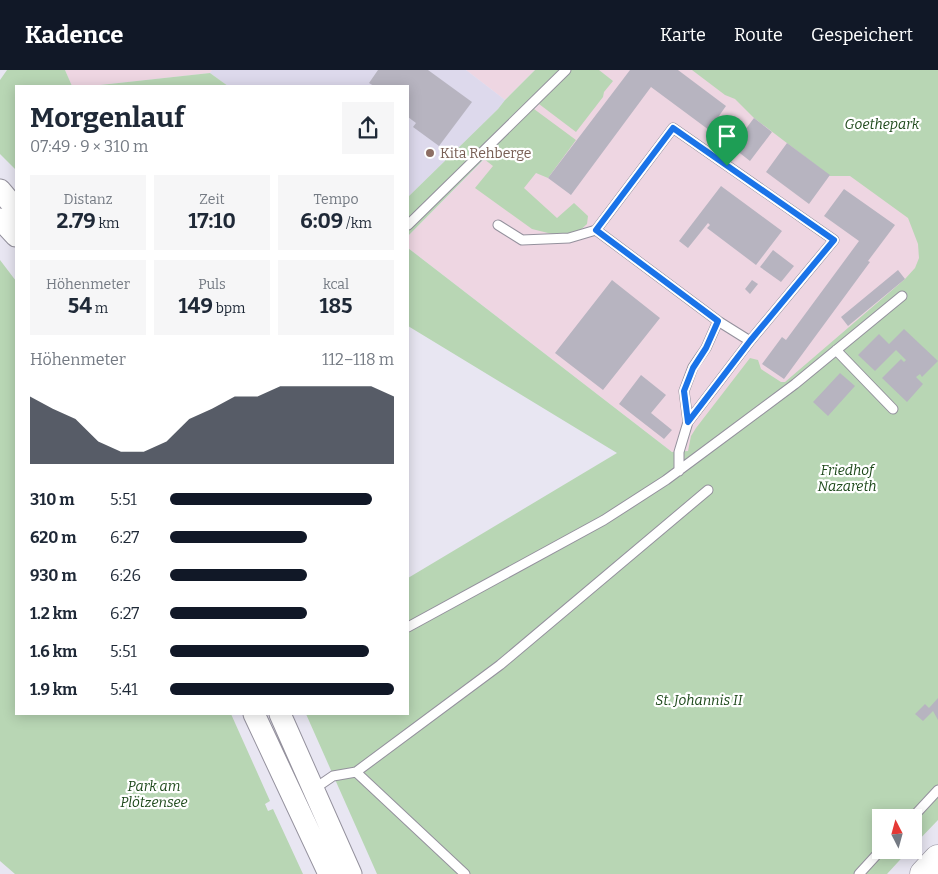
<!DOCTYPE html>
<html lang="de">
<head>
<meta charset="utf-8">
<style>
	:root { --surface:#fff; --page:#f6f6f7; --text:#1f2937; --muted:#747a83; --accent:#111827 }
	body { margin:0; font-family:Bitter,serif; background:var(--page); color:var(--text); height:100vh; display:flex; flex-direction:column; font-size:19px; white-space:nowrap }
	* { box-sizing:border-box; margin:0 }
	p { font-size:16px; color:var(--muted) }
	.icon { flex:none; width:28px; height:28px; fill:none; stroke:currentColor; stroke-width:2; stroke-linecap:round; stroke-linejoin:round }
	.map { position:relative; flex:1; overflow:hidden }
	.details { position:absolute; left:15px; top:15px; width:394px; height:630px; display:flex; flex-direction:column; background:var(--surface); border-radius:0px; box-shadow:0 2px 12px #0003 }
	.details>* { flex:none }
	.needle { width:32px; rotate:354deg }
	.buttons { position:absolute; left:872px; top:739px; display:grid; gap:10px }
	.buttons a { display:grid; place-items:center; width:50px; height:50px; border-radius:0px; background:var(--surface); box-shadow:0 2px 12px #0003; font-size:25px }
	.pin { position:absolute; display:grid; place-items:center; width:42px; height:42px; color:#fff; margin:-51px -21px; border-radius:50% 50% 50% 0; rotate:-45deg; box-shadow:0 0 5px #0007 }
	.pin .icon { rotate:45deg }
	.round { display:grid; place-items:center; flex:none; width:52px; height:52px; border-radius:0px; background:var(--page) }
	.summary { display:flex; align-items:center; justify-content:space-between; height:85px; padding:0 15px }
	h1 { font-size:28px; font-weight:700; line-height:38px }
	.stats { display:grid; grid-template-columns:repeat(3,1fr); gap:8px; height:85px; padding:5px 15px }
	.stats div { display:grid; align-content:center; border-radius:0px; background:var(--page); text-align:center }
	.stats b { font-size:21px; font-weight:700 }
	.stats small { font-size:14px; font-weight:400 }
	.stats p { font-size:14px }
	.chart { height:140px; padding:10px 15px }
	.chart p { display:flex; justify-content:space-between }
	.chart svg { width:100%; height:90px; margin-top:5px; fill:var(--accent); opacity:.7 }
	ul { padding:0 15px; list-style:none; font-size:16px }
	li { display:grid; grid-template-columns:80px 60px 1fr; align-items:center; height:38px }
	li i { height:12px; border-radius:6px; background:var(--accent) }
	header { display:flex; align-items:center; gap:30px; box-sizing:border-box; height:70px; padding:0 25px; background:var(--accent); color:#fff }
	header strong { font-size:24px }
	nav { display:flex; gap:28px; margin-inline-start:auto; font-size:18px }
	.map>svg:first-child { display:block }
</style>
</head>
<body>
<header>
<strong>Kadence</strong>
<nav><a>Karte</a><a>Route</a><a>Gespeichert</a></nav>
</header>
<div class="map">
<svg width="938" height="804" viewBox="0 0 938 804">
	<rect width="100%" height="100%" fill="#e8e6f2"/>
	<!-- commercial -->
	<path fill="#eed6e2" d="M 65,0 L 212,0 L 210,3 L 91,16 L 72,16 Z
		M 466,0 L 535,0 L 505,30 Z
		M 573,0 L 719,0 L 926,154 L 931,193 L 799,303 L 688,381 L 672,382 L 408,178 L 408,166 Z"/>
	<!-- built -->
	<path fill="#ddd9ec" d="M 212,0 L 466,0 L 505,30 L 498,39 L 408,127 L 408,16 L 228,16 L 210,3 Z"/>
	<!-- green -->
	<path fill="#b8d6b4" d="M 7,0 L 65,0 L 72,16 L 16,16 L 16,100 L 0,84 L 0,10 Z
		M 535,0 L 599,0 L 613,11 L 604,22 L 603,27 L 576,62 L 539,34 L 534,39 L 576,70 L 548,108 L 536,103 L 524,118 L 557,148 L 574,133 L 588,146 L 587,154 L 576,164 L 552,164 L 532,159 L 475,118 L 493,96 L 484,89 L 408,166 L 408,127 L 498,39 L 505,30 Z
		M 692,0 L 938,0 L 938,750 L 914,775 L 914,748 L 881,748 L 881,780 L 909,780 L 887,804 L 377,804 L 306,644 L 408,644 L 408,508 L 617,383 L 408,256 L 408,178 L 672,382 L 688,381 L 691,366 L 696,358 L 750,288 L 758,290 L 761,299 L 781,312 L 785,312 L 905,209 L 915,198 L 919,188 L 918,174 L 908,148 L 850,106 L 830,106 L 754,48 L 735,29 L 725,25 Z
		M 210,3 L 228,16 L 91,16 Z
		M 0,190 L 16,211 L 16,644 L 231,644 L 270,731 L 265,734 L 268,741 L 273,739 L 303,804 L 15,804 L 0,791 Z"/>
	<!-- building -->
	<path fill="#b7b4c0" d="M 378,0 L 428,0 L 472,32 L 439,76 L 413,57 L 416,53 L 408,47 L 408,16 L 374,16 L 369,13 Z
		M 630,0 L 678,0 L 726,36 L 709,60 L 651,17 L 571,125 L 548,108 Z
		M 754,48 L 772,62 L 750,91 L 732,77 Z
		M 787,73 L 830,105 L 809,134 L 766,102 Z
		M 721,116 L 782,161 L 756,195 L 707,158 L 710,155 L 708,153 L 688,178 L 679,171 Z
		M 844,119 L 895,155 L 868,191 L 870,192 L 784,309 L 762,294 L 782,267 L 786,270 L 859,171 L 824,146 Z
		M 773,180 L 794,196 L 781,212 L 760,197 Z
		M 898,200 L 905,209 L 848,256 L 841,247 Z
		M 612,210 L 660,248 L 603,320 L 555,283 Z
		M 752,210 L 758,214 L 750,224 L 745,219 Z
		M 904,259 L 938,291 L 922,307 L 920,304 L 916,307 L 923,314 L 907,332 L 882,308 L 901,289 L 904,292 L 906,290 L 896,280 L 875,301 L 858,285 L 879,264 L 889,274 Z
		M 840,303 L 855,316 L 828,346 L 813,332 Z
		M 641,305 L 666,325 L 651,343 L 672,360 L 664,369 L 619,334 Z
		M 938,628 L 938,650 L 933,641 L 923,651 L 915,644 L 925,634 L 929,638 Z"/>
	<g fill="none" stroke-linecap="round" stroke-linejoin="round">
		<!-- service casing -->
		<g stroke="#94919d" stroke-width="11">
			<path id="service" d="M 408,155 L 566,0
				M 498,155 L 522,170 L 569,168 L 596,160
				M 836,280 L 893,339
				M 688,352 L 684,321 L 693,297 L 706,278 L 718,251
				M 679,401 L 679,382 L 688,352 L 750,271 L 834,170 L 673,58 L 596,160 L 718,251 L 750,271
				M 408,557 L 604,450 L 666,410 L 795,314 L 902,226
				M 356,702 L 465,804
				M 314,719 L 333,706 L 356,702 L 500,595 L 708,420
				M 912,748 L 938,720
				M 859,804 L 881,780"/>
		</g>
		<!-- tertiary casing -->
		<g stroke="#94919d" stroke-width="23">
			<path id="tertiary" d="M 0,120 L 16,139
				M 0,149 L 16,166
				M 254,644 L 329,804
				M 280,644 L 351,804"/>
		</g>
		<!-- primary casing -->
		<g stroke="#94919d" stroke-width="29">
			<path id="primary" d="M 924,804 L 938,789"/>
		</g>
		<!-- service -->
		<use href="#service" stroke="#fff" stroke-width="9"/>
		<!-- tertiary -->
		<use href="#tertiary" stroke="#fff" stroke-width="21"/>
		<!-- primary -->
		<use href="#primary" stroke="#fff" stroke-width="28"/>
	</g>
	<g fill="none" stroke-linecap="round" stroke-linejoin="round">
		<!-- route casing -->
		<g stroke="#fff" stroke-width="10">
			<path id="route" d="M 673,58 L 834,170 L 750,271 L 688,352 L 684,321 L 693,298 L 706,278 L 718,251 L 596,160 Z"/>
		</g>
		<!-- route -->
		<use href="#route" stroke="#1a73e8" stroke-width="6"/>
	</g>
	<!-- markers -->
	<circle fill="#8d6e63" stroke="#fff" stroke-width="2" cx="430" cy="83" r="5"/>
	<g text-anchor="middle" stroke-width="4.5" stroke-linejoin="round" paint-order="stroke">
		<!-- park labels -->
		<g font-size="14" font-style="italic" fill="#1e491b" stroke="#fff">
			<text x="882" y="59">Goethepark</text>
			<text x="847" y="405">Friedhof<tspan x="847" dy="16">Nazareth</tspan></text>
			<text x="699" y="635">St. Johannis II</text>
			<text x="154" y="721">Park am<tspan x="154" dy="16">Plötzensee</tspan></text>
		</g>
		<!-- education labels -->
		<g font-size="14" fill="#785e54" stroke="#fff" text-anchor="start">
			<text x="440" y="88">Kita Rehberge</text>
		</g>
	</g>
</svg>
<div class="buttons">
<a><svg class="needle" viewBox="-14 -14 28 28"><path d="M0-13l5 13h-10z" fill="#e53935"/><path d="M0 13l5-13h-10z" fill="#747a83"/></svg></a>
</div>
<div class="pin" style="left:727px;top:96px;background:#1e9e55"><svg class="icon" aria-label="arrive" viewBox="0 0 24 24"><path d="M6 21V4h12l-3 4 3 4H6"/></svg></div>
<section class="details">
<div class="summary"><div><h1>Morgenlauf</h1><p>07:49 · 9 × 310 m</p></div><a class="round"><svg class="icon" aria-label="share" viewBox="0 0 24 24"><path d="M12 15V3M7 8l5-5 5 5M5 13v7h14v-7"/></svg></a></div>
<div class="stats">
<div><p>Distanz</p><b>2.79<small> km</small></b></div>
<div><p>Zeit</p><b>17:10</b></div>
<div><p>Tempo</p><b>6:09<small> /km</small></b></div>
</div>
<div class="stats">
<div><p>Höhenmeter</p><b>54<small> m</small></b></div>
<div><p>Puls</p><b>149<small> bpm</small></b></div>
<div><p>kcal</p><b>185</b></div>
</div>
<div class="chart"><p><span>Höhenmeter</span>112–118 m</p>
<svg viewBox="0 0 160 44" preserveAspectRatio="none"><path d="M0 44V11L10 17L20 22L30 33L40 38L50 38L60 33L70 22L80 17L90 11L100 11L110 6L120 6L130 6L140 6L150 6L160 11V44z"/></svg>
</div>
<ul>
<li><b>310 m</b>5:51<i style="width:90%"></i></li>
<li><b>620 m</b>6:27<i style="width:61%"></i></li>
<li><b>930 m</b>6:26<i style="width:61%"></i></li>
<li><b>1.2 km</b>6:27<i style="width:61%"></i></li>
<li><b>1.6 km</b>5:51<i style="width:89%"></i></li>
<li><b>1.9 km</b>5:41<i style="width:100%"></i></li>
</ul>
</section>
</div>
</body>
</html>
